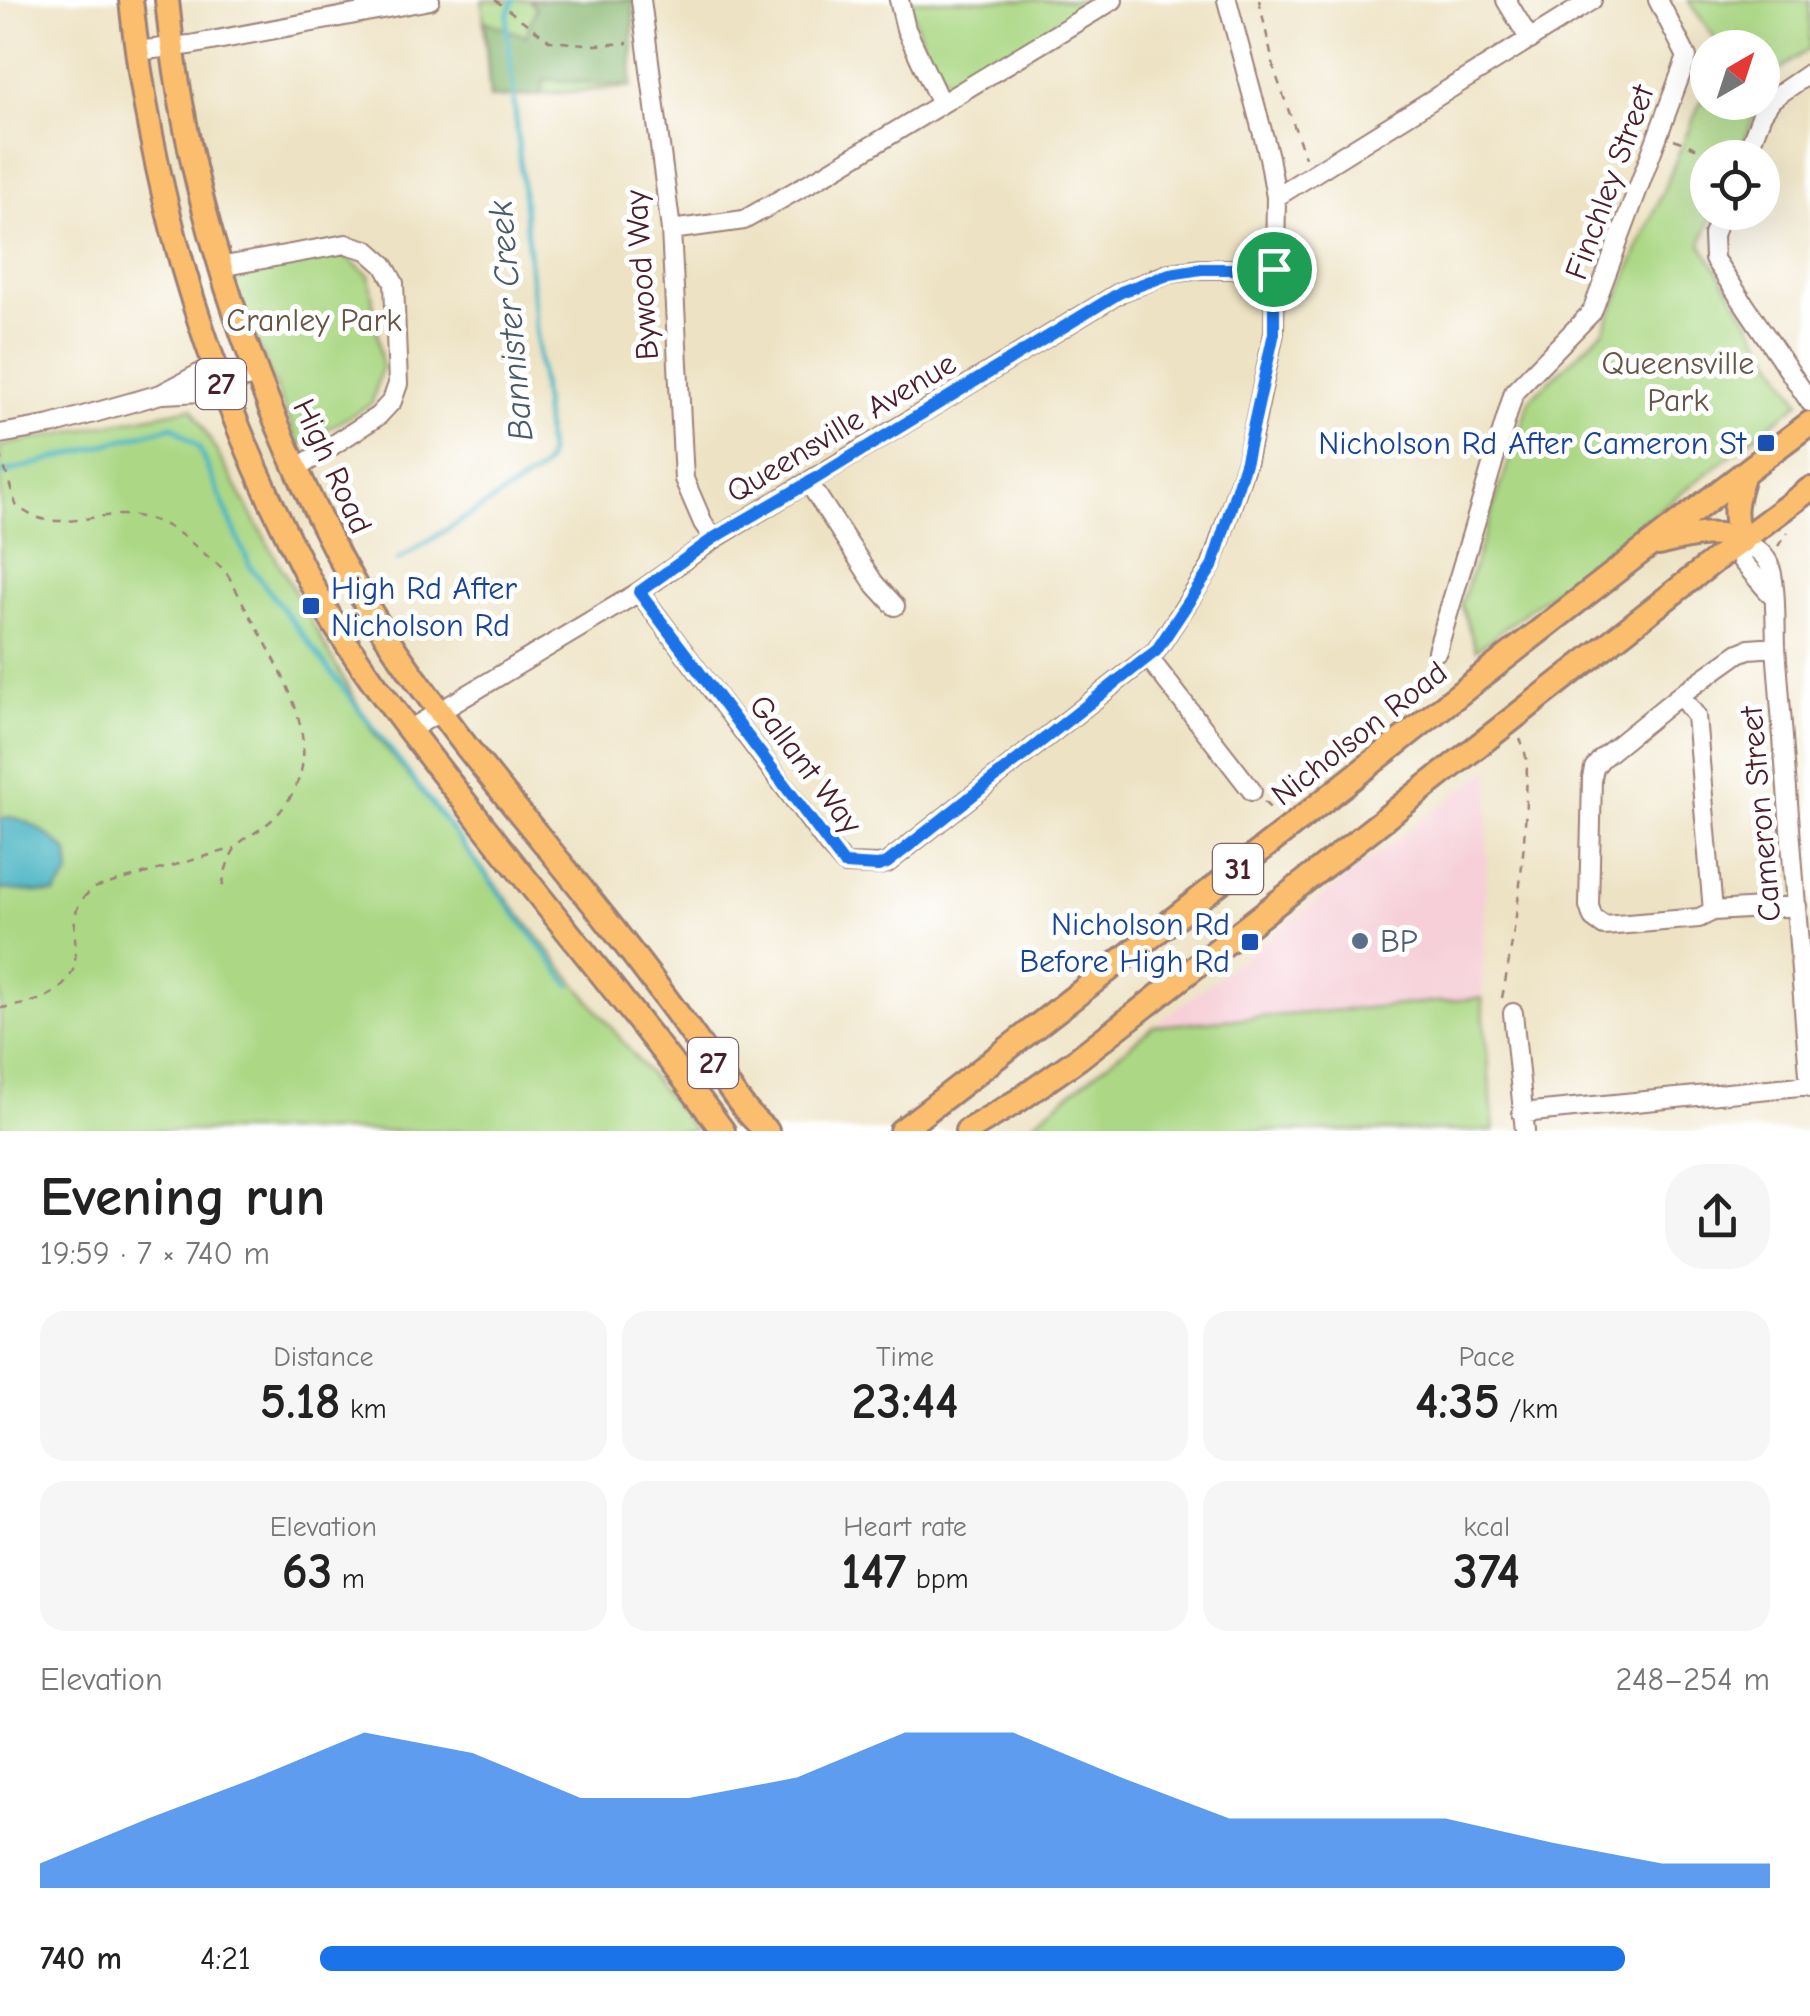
<!DOCTYPE html>
<html lang="en">
<head>
<meta charset="utf-8">
<style>
	:root { --surface:#fff; --page:#f6f6f6; --text:#222; --muted:#767676; --accent:#1a73e8 }
	body { margin:0; font-family:"Comic Neue",sans-serif; background:var(--page); color:var(--text); height:100vh; display:flex; flex-direction:column; font-size:38px; white-space:nowrap }
	* { box-sizing:border-box; margin:0 }
	p { font-size:32px; color:var(--muted) }
	.icon { flex:none; width:55px; height:55px; fill:none; stroke:currentColor; stroke-width:2; stroke-linecap:round; stroke-linejoin:round }
	.map { position:relative; height:1131px; overflow:hidden }
	.sheet { display:flex; flex-direction:column; background:var(--surface); flex:1 }
	.sheet>* { flex:none }
	.needle { width:65px; rotate:39deg }
	.tools { position:absolute; left:1690px; top:30px; display:grid; gap:20px }
	.tools a { display:grid; place-items:center; width:90px; height:90px; border-radius:50%; background:var(--surface); box-shadow:0 10px 40px #0002; font-size:50px }
	.pin { position:absolute; display:grid; place-items:center; width:85px; height:85px; color:#fff; margin:-42px; border:5px solid #fff; border-radius:50%; box-shadow:0 2px 10px #0007 }
	.round { display:grid; place-items:center; flex:none; width:105px; height:105px; border-radius:40px; background:var(--page) }
	.headline { display:flex; align-items:center; justify-content:space-between; height:170px; padding:0 40px }
	h1 { font-size:55px; font-weight:700; line-height:75px }
	.metrics { display:grid; grid-template-columns:repeat(3,1fr); gap:15px; height:170px; padding:10px 40px }
	.metrics div { display:grid; align-content:center; border-radius:25px; background:var(--page); text-align:center }
	.metrics b { font-size:50px; font-weight:700 }
	.metrics small { font-size:28px; font-weight:400 }
	.metrics p { font-size:28px }
	.chart { height:280px; padding:20px 40px }
	.chart p { display:flex; justify-content:space-between }
	.chart svg { width:100%; height:180px; margin-top:10px; fill:var(--accent); opacity:.7 }
	ul { padding:0 40px; list-style:none; font-size:32px }
	li { display:grid; grid-template-columns:160px 120px 1fr; align-items:center; height:75px }
	li i { height:25px; border-radius:12px; background:var(--accent) }
	.map>svg:first-child { display:block }
</style>
</head>
<body>
<div class="map">
<svg width="1810" height="1131" viewBox="0 0 1810 1131">
	<rect width="100%" height="100%" fill="#fff"/>
	<filter id="ink" filterUnits="userSpaceOnUse"><feTurbulence type="fractalNoise" baseFrequency=".01" numOctaves="2"/><feDisplacementMap in="SourceGraphic" scale="20" xChannelSelector="R" yChannelSelector="G"/><feConvolveMatrix kernelMatrix="1 2 1 2 8 2 1 2 1" color-interpolation-filters="sRGB"/></filter>
	<filter id="wash" filterUnits="userSpaceOnUse"><feTurbulence type="fractalNoise" baseFrequency=".0048" numOctaves="4" result="noise"/><feDisplacementMap in="SourceGraphic" scale="40" xChannelSelector="R" yChannelSelector="G"/><feGaussianBlur stdDeviation="2.25" result="paint"/><feColorMatrix in="noise" values="0 0 0 0 0 0 0 0 0 0 0 0 0 0 0 0 0 1.4 0 .05"/><feComposite in="paint" operator="in"/></filter>
	<g filter="url(#wash)">
		<rect width="100%" height="100%" fill="#ede2c3"/>
		<!-- built -->
		<path fill="#f6cfd8" d="M 1490,768 L 1482,998 L 1154,1026 Z"/>
		<!-- green -->
		<path fill="#acd885" stroke="#7b7c58" stroke-width="2.5" d="M 482,0 L 634,0 L 631,87 L 490,98 Z
			M 910,0 L 1096,0 L 965,80 L 946,79 C 925,60 917,27 910,0 Z
			M 1688,0 L 1810,0 L 1810,48 L 1772,75 L 1763,96 L 1762,48 L 1721,47 Z
			M 1707,87 L 1708,102 L 1760,103 L 1737,157 L 1708,158 L 1708,212 L 1713,213 L 1701,244 L 1800,402 L 1476,650 L 1461,604 L 1530,399 L 1604,330 Z
			M 341,254 L 369,275 L 382,366 L 372,403 L 299,446 L 235,287 L 243,271 Z
			M 192,408 L 375,735 L 695,1131 L 0,1131 L 0,446 Z
			M 1482,998 L 1494,1131 L 1023,1131 L 1154,1026 Z"/>
		<!-- forest -->
		<path fill="#89b872" stroke="#6a6c4e" stroke-width="2.5" d="M 529,0 L 634,0 L 631,87 L 545,79 L 540,95 L 490,98 L 485,21 L 525,36 L 536,8 Z"/>
		<!-- water -->
		<path fill="#46b4c2" stroke="#486a76" stroke-width="2.5" d="M 6,817 C 28,817 52,837 68,852 L 70,874 L 55,894 L 0,889 L 0,820 Z"/>
		<g fill="none" stroke-linecap="round" stroke-linejoin="round">
			<!-- stream -->
			<path stroke="#46b4c2" stroke-width="5" d="M 0,474 L 173,426 L 199,448 L 250,566 L 570,985
				M 398,560 L 537,473 L 545,465 L 548,454 L 507,25 L 508,13 L 514,0"/>
		</g>
	</g>
	<g filter="url(#ink)">
		<g fill="none" stroke-linecap="round" stroke-linejoin="round">
			<!-- minor casing -->
			<g stroke="#9c8077" stroke-width="22">
				<path id="minor" d="M 641,0 L 671,230 L 684,479 L 703,523 L 714,539
					M 899,0 L 906,29 L 941,104
					M 1227,0 L 1269,157 L 1276,197 L 1274,333 L 1247,460 L 1211,567 L 1156,651 L 1148,657 L 1252,791
					M 1506,0 L 1530,40
					M 136,51 L 190,45 L 430,0
					M 1745,158 L 1762,114 L 1772,99 L 1810,73
					M 1276,197 L 1592,0
					M 1722,212 L 1713,235 L 1714,259 L 1810,402
					M 671,230 L 744,220 L 827,173 L 1113,0
					M 219,267 L 346,244 L 367,250 L 384,265 L 394,283 L 398,384 L 392,401 L 378,416 L 296,469
					M 164,394 L 201,392 L 256,375
					M 0,434 L 51,425 L 161,394 L 214,366
					M 809,483 L 874,583 L 895,606
					M 639,592 L 828,845 L 845,864 L 878,865 L 887,863 L 1148,657
					M 1773,597 L 1742,561 L 1743,541 C 1753,547 1762,551 1768,562 C 1777,578 1775,627 1776,647 L 1810,1087
					M 1776,647 L 1749,649 L 1739,653 L 1680,695 L 1602,758 L 1594,768 L 1592,778 L 1589,906 L 1593,918 L 1604,926 L 1699,918 L 1713,911 L 1797,906
					M 1437,651 L 1514,392 L 1592,312 L 1687,57 L 1658,0
					M 1680,695 L 1696,716 L 1713,911
					M 409,730 L 639,592 L 714,539 L 1121,292 L 1170,273 L 1201,269 L 1274,269
					M 1513,1013 L 1525,1131
					M 1522,1113 L 1810,1085"/>
			</g>
			<!-- major casing -->
			<g stroke="#9c8077" stroke-width="28">
				<path id="major" d="M 131,0 C 149,174 197,342 270,500 C 291,543 311,587 336,627 C 373,685 415,738 457,792 C 545,906 638,1015 723,1131
					M 167,0 C 182,156 226,308 289,452 C 317,517 349,580 388,639 C 454,738 533,827 607,921 C 639,962 672,1005 702,1048 C 723,1076 740,1110 767,1131
					M 1743,541 C 1730,517 1736,498 1744,473
					M 1658,544 C 1688,537 1713,528 1743,541
					M 901,1131 C 1206,898 1503,654 1810,423
					M 967,1131 L 1019,1100 L 1079,1058 L 1718,558 L 1810,489"/>
			</g>
			<!-- path -->
			<path stroke="#9c8077" stroke-width="2.5" stroke-dasharray="8 8" stroke-linecap="butt" d="M 495,0 L 550,41 L 596,45 L 628,43
				M 1259,0 L 1275,72 L 1305,157
				M 1674,139 L 1719,158
				M 0,453 L 16,505 C 55,539 97,507 141,517 C 168,522 186,538 206,555 C 212,560 219,565 224,570 C 233,581 239,597 247,610 C 270,651 307,710 303,759 C 301,784 286,809 267,824 C 257,833 244,837 236,847 C 227,861 224,875 222,890
				M 1778,546 L 1788,532
				M 1264,802 L 1275,813
				M 1502,998 C 1515,932 1524,868 1526,801 C 1526,780 1530,757 1520,739
				M 0,1008 C 28,1005 71,996 75,961 C 78,930 65,910 94,888 L 235,848"/>
			<!-- minor -->
			<use href="#minor" stroke="#fff" stroke-width="18"/>
			<!-- major -->
			<use href="#major" stroke="#fbbe6e" stroke-width="22"/>
		</g>
	</g>
	<g fill="none" stroke-linecap="round" stroke-linejoin="round" filter="url(#ink)">
		<!-- route casing -->
		<g stroke="#fff" stroke-width="20">
			<path id="route" d="M 1201,269 L 1274,269 L 1274,333 L 1246,460 L 1212,567 L 1156,651 L 1148,657 L 887,863 L 878,866 L 844,864 L 639,592 L 714,538 L 808,483 L 1121,292 L 1170,274 Z"/>
		</g>
		<!-- route -->
		<use href="#route" stroke="#1a73e8" stroke-width="12"/>
	</g>
	<!-- markers -->
	<g fill="#1a4fb4" stroke="#fff" stroke-width="4">
		<rect x="1756" y="433" width="20" height="20" rx="5"/>
		<rect x="301" y="596" width="20" height="20" rx="5"/>
		<rect x="1240" y="932" width="20" height="20" rx="5"/>
	</g>
	<circle fill="#5c6f8a" stroke="#fff" stroke-width="4" cx="1360" cy="941" r="10"/>
	<g text-anchor="middle" stroke-width="10" stroke-linejoin="round" paint-order="stroke">
		<!-- shield labels -->
		<g fill="#fff" stroke="#80626b" stroke-width="2.5">
			<rect x="196" y="359" width="50" height="50" rx="8"/>
			<rect x="1213" y="844" width="50" height="50" rx="8"/>
			<rect x="688" y="1038" width="50" height="50" rx="8"/>
		</g>
		<g font-size="30" font-weight="bold" fill="#4a1f2b">
			<text x="221" y="394">27</text>
			<text x="1238" y="879">31</text>
			<text x="713" y="1073">27</text>
		</g>
		<!-- street labels -->
		<g font-size="32" fill="#4a1f2b" stroke="#fff">
			<text transform="translate(1609 182) rotate(-70)" y="11">Finchley Street</text>
			<text transform="translate(641 275) rotate(-94)" y="11">Bywood Way</text>
			<text transform="translate(841 427) rotate(-31)" y="11">Queensville Avenue</text>
			<text transform="translate(333 466) rotate(65)" y="11">High Road</text>
			<text transform="translate(1359 733) rotate(-38)" y="11">Nicholson Road</text>
			<text transform="translate(806 764) rotate(53)" y="11">Gallant Way</text>
			<text transform="translate(1760 814) rotate(-95)" y="11">Cameron Street</text>
		</g>
		<!-- park labels -->
		<g font-size="32" fill="#675646" stroke="#fff">
			<text x="314" y="331">Cranley Park</text>
			<text x="1678" y="374">Queensville<tspan x="1678" dy="37">Park</tspan></text>
		</g>
		<!-- transit labels -->
		<g font-size="32" fill="#164399" stroke="#fff" text-anchor="end">
			<text x="1746" y="454">Nicholson Rd After Cameron St</text>
			<text x="331" y="599" text-anchor="start">High Rd After<tspan x="331" dy="37">Nicholson Rd</tspan></text>
			<text x="1230" y="935">Nicholson Rd<tspan x="1230" dy="37">Before High Rd</tspan></text>
		</g>
		<!-- service labels -->
		<g font-size="32" fill="#4e5e75" stroke="#fff" text-anchor="start">
			<text x="1380" y="952">BP</text>
		</g>
		<!-- water labels -->
		<g font-size="35" font-style="italic" fill="#485b67" stroke="#fff">
			<text transform="translate(510 321) rotate(-95)" y="12">Bannister Creek</text>
		</g>
	</g>
</svg>
<div class="tools">
<a><svg class="needle" viewBox="-14 -14 28 28"><path d="M0-13l5 13h-10z" fill="#e53935"/><path d="M0 13l5-13h-10z" fill="#767676"/></svg></a>
<a><svg class="icon" aria-label="locate" viewBox="0 0 24 24"><circle cx="12" cy="12" r="6"/><path d="M12 2v4M12 18v4M2 12h4M18 12h4"/></svg></a>
</div>
<div class="pin" style="left:1274px;top:269px;background:#1e9e55"><svg class="icon" aria-label="arrive" viewBox="0 0 24 24"><path d="M6 21V4h12l-3 4 3 4H6"/></svg></div>
</div>
<section class="sheet">
<div class="headline"><div><h1>Evening run</h1><p>19:59 · 7 × 740 m</p></div><a class="round"><svg class="icon" aria-label="share" viewBox="0 0 24 24"><path d="M12 15V3M7 8l5-5 5 5M5 13v7h14v-7"/></svg></a></div>
<div class="metrics">
<div><p>Distance</p><b>5.18<small> km</small></b></div>
<div><p>Time</p><b>23:44</b></div>
<div><p>Pace</p><b>4:35<small> /km</small></b></div>
</div>
<div class="metrics">
<div><p>Elevation</p><b>63<small> m</small></b></div>
<div><p>Heart rate</p><b>147<small> bpm</small></b></div>
<div><p>kcal</p><b>374</b></div>
</div>
<div class="chart"><p><span>Elevation</span>248–254 m</p>
<svg viewBox="0 0 160 44" preserveAspectRatio="none"><path d="M0 44V38L10 27L20 17L30 6L40 11L50 22L60 22L70 17L80 6L90 6L100 17L110 27L120 27L130 27L140 33L150 38L160 38V44z"/></svg>
</div>
<ul>
<li><b>740 m</b>4:21<i style="width:90%"></i></li>
</ul>
</section>
</body>
</html>
